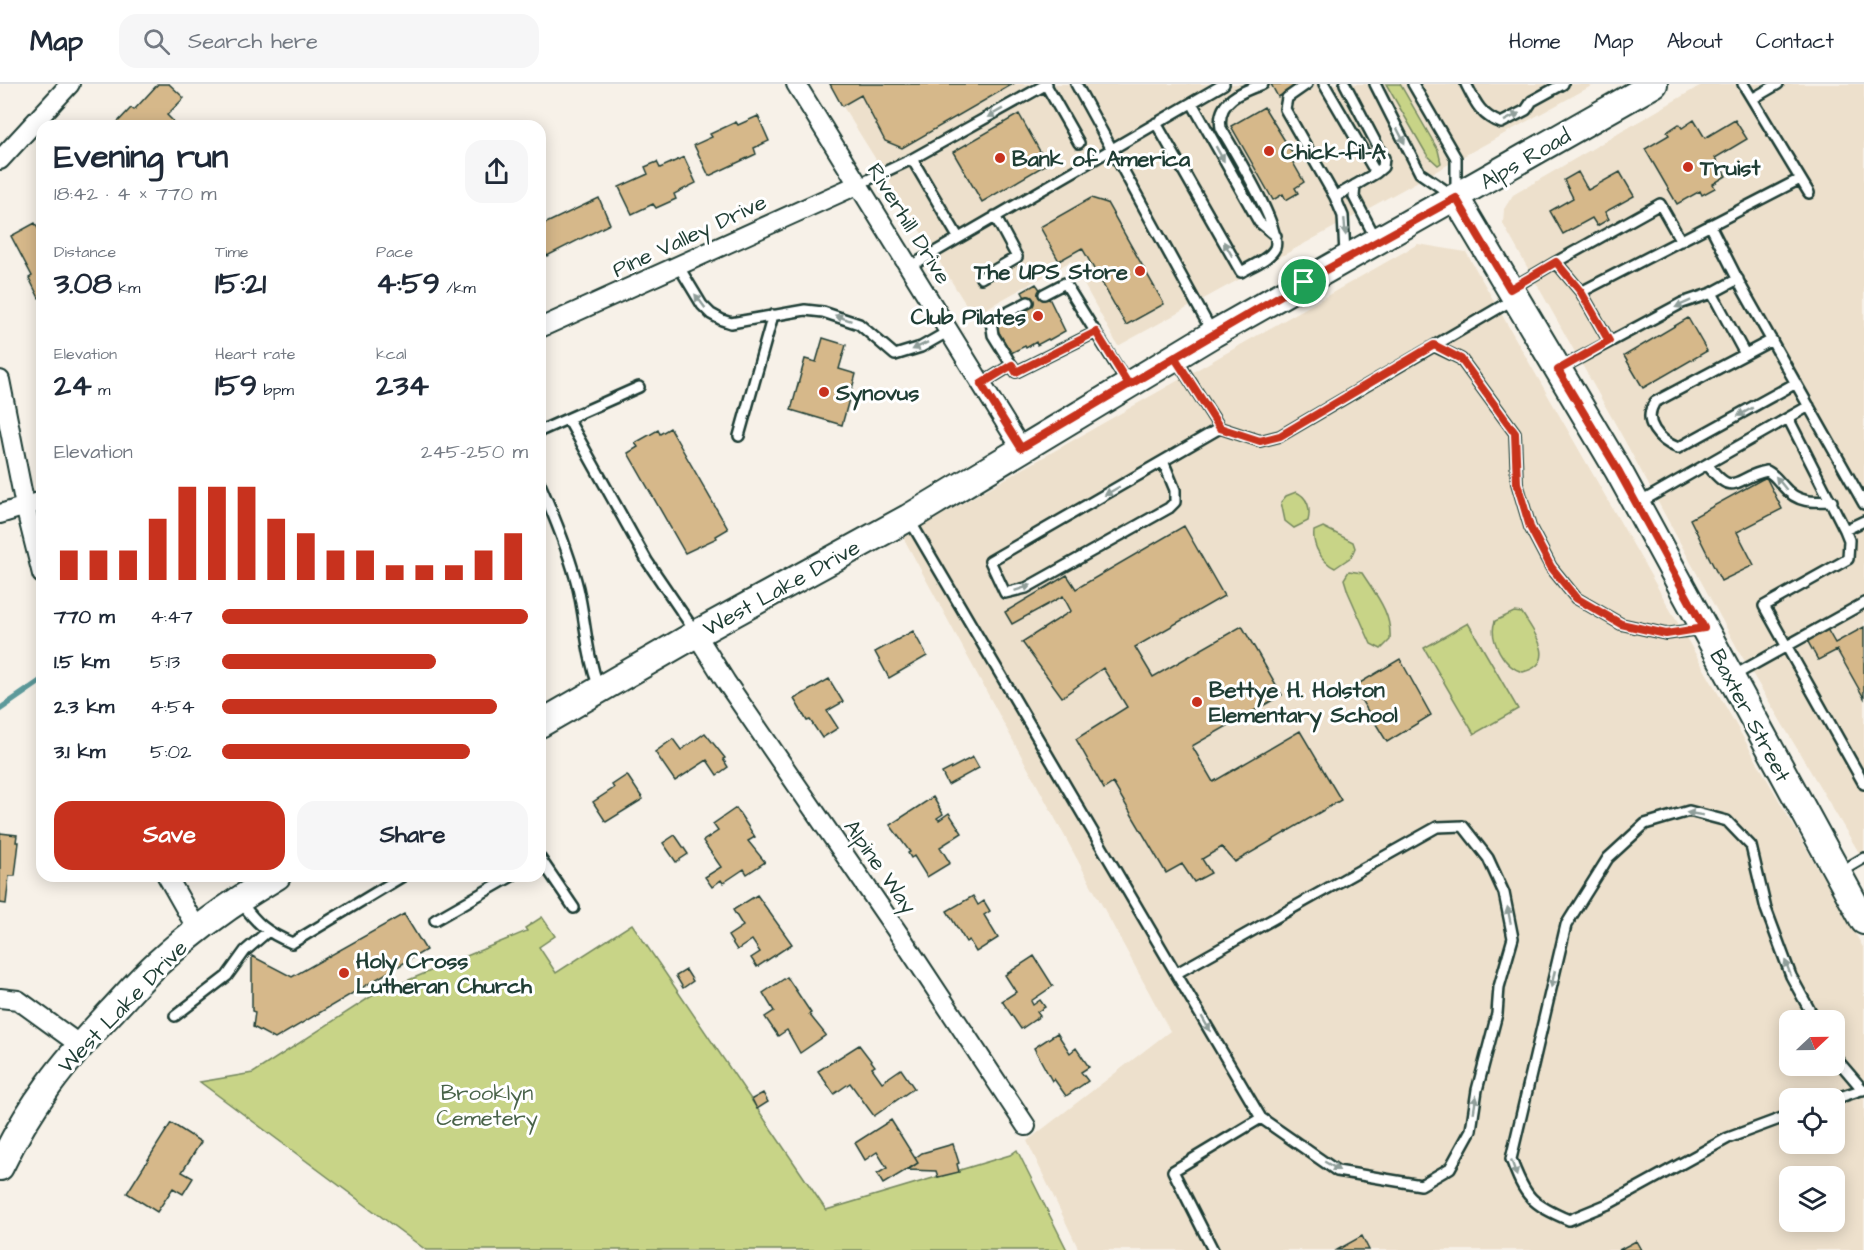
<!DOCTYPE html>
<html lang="en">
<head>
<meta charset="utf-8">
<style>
	:root { --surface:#fff; --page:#f6f6f7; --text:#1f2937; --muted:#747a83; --line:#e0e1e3; --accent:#c8321e }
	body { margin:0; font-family:"Architects Daughter",sans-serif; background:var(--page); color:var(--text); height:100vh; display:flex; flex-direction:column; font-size:22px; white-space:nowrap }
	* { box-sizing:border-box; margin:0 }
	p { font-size:20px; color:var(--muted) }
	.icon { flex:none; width:33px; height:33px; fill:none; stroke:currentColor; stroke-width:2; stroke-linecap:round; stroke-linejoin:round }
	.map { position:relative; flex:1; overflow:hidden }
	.drawer { position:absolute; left:36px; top:36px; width:510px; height:762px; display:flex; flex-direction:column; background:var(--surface); border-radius:18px; box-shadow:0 3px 15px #0003 }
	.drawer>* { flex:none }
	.needle { width:39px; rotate:68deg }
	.buttons { position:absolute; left:1779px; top:926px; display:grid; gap:12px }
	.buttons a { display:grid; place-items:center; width:66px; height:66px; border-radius:12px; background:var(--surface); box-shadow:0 3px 15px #0003; font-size:30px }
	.pin { position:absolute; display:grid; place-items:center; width:51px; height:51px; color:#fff; margin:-26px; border:3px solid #fff; border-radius:50%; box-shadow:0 2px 6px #0007 }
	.round { display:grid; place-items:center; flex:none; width:63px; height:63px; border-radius:18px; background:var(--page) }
	.headline { display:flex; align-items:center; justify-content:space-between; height:102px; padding:0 18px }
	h1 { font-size:33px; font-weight:800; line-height:45px }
	.metrics { display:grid; grid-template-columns:repeat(3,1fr); gap:9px; height:102px; padding:6px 18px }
	.metrics div { display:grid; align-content:center }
	.metrics b { font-size:30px; font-weight:800 }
	.metrics small { font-size:16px; font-weight:400 }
	.metrics p { font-size:16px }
	.chart { height:168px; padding:12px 18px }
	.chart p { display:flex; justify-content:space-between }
	.chart svg { width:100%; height:108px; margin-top:6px; stroke:var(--accent); stroke-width:6 }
	.cta { display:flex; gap:12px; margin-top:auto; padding:12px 18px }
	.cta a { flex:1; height:69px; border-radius:18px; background:var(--accent); color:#fff; font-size:24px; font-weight:800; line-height:69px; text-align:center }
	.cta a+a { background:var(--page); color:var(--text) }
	ul { padding:0 18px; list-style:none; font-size:20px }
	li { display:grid; grid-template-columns:96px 72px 1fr; align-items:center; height:45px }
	li i { height:15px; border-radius:8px; background:var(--accent) }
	header { display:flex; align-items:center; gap:36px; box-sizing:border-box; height:84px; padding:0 30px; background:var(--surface); border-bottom:2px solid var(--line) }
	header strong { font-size:28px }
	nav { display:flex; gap:33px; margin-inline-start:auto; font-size:21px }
	.search { width:420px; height:54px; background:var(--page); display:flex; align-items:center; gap:15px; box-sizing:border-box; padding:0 21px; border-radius:18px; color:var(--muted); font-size:22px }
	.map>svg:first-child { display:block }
</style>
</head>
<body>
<header>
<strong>Map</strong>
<div class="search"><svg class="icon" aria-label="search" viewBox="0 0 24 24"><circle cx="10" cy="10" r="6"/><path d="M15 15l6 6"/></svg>Search here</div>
<nav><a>Home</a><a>Map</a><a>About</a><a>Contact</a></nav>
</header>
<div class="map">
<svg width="1864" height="1166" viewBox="0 0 1864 1166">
	<rect width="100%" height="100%" fill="#f7f1e8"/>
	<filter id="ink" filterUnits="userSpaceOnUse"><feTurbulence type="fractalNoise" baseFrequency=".0167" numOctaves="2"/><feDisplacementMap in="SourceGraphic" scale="12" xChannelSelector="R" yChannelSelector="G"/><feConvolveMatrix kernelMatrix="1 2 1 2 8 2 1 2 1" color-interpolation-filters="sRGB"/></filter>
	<g filter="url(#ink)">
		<!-- built -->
		<path fill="#ede0cc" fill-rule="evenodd" d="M 829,0 L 1595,0 L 1118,262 L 1071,177 L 973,232 Z
			M 1703,0 L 1864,0 L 1864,777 L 1740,569 L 1621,350 L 1503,140 L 1504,125 L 1513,111 Z
			M 1418,160 L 1466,168 L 1864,865 L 1864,1166 L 1079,1166 L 1027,1057 L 1170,947 L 903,453 ZM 1790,936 L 1834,936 L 1834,981 L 1790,981 ZM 1790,1014 L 1834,1014 L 1834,1059 L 1790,1059 ZM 1790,1092 L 1834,1092 L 1834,1137 L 1790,1137 Z"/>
		<!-- green -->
		<path fill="#c8d487" stroke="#74885e" stroke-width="1.5" d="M 1386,0 L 1400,0 L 1438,66 L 1441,79 L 1438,81 L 1427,71 Z
			M 1296,408 C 1308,413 1311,425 1308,437 L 1294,444 L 1285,437 L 1281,418 L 1286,412 Z
			M 1323,443 L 1353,458 L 1355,464 L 1351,473 L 1335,484 C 1322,478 1312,462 1314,447 Z
			M 1349,487 L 1362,489 C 1376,511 1392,529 1390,556 L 1381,565 L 1371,560 L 1348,508 L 1344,495 Z
			M 1514,528 L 1522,529 C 1533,547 1560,579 1523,588 C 1505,584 1488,556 1495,537 Z
			M 1468,539 L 1518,625 L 1474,650 L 1424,564 Z
			M 542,833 L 555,852 L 539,863 L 556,889 L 632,840 L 826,1126 L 1010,1071 L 1017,1066 L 1067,1166 L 426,1166 L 200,998 L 253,989 L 375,910 L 527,847 L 525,844 Z"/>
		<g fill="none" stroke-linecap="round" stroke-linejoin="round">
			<!-- stream -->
			<path stroke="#5c999a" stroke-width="6" d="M 0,625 L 42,596"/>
		</g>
		<!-- building -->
		<path fill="#d6b88a" stroke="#1f3d34" stroke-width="1.5" d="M 158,0 L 169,0 L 184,14 L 167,31 L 173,37 L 169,42 L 114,42 L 131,24 L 134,26 Z
			M 830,0 L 1013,0 L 902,64 L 885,57 L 861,11 L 842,22 Z
			M 1271,0 L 1301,0 L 1278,13 Z
			M 1264,23 L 1295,73 L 1291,75 L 1304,98 L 1295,104 L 1298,109 L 1286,116 L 1283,110 L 1273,116 L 1231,42 Z
			M 1019,30 L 1047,80 L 982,118 L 953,68 Z
			M 758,32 L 769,57 L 754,64 L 756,70 L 709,92 L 694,61 L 712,53 L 710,50 L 736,38 L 738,41 Z
			M 1694,36 L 1705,54 L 1735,36 L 1747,55 L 1715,74 L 1726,92 L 1713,100 L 1715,104 L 1702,111 L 1700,107 L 1677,120 L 1645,65 L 1669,51 L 1667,48 L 1679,40 L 1682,44 Z
			M 684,73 L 696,99 L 674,110 L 676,115 L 656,124 L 653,120 L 632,130 L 619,103 L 648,90 L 645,83 L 657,78 L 660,84 Z
			M 1578,88 L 1588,106 L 1620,88 L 1634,112 L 1605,128 L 1609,135 L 1597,142 L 1592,134 L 1563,150 L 1550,127 L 1573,114 L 1564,96 Z
			M 599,114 L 610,140 L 547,172 L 540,156 L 540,142 Z
			M 1091,114 L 1107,119 L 1164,220 L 1126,241 L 1082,164 L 1059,177 L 1040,143 Z
			M 35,139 L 42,152 L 42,212 L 39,214 L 29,194 L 32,192 L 11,152 Z
			M 1036,200 L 1047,215 L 1049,214 L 1065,247 L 1049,256 L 1048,255 L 1037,261 L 1036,258 L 1026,264 L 1025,262 L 1011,269 L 996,243 L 1031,224 L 1022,208 Z
			M 1688,234 L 1707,267 L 1643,304 L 1624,272 Z
			M 823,254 L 846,261 L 839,285 L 856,290 L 842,341 L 791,326 L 805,275 L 816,278 Z
			M 670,344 L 728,445 L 716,452 L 717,454 L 685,469 L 628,369 L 638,363 L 635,359 L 658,346 L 660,350 Z
			M 1766,393 L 1782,425 L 1737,448 L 1754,481 L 1721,497 L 1690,435 Z
			M 1184,442 L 1224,512 L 1135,563 L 1153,593 L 1242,542 L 1282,611 L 1192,662 L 1213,698 L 1300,647 L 1341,716 L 1235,778 L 1222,763 L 1202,775 L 1211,789 L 1194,798 L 1182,780 L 1166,789 L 1113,699 L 1104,705 L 1076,655 L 1127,623 L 1103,584 L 1062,613 L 1022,558 L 1071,527 L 1063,512 L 1012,540 L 1005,528 L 1067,491 L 1076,505 Z
			M 1864,543 L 1864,614 L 1837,566 L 1818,576 L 1807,556 L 1827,545 L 1835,559 Z
			M 913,547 L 927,572 L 889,594 L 875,568 Z
			M 1400,575 L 1431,631 L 1387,658 L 1353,603 Z
			M 829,595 L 843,618 L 827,627 L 838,644 L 822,654 L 810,636 L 807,637 L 794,615 Z
			M 705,649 L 725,674 L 723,675 L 728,683 L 717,691 L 707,676 L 675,697 L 655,668 L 673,655 L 681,666 Z
			M 973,673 L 979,684 L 948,701 L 942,689 Z
			M 627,691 L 643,715 L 606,738 L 593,718 L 614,704 L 612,701 Z
			M 933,713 L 943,730 L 937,734 L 939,736 L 949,729 L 962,749 L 940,763 L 950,779 L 927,793 L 914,772 L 911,774 L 908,769 L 910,768 L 890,741 Z
			M 736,724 L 755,753 L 748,757 L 765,778 L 747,790 L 744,785 L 723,799 L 721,796 L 712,803 L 705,793 L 721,783 L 703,757 L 718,747 L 713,740 Z
			M 0,749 L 17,751 L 16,758 L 19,758 L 15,792 L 9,792 L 6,820 L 0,819 Z
			M 675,751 L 688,770 L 676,778 L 663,759 Z
			M 757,811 L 792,860 L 757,883 L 751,874 L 760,868 L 752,856 L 737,866 L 728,852 L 743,842 L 733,826 Z
			M 973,812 L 978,821 L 984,817 L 990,827 L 984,831 L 998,854 L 976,868 L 969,856 L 966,858 L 947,827 Z
			M 404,830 L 426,866 L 275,955 L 253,943 L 255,928 L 252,927 L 252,872 L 292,893 Z
			M 1034,872 L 1053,902 L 1031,917 L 1033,921 L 1040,916 L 1045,923 L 1037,928 L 1040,932 L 1021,945 L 1002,917 L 1016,908 L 1005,891 Z
			M 686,886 L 693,897 L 683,904 L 676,892 Z
			M 787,893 L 811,929 L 809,930 L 826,951 L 800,969 L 787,946 L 778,952 L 765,933 L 774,927 L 763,909 Z
			M 1057,949 L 1070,969 L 1076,964 L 1089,983 L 1081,988 L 1088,997 L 1066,1012 L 1054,995 L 1052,997 L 1034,964 Z
			M 859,961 L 875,982 L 872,984 L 882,998 L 901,985 L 914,1004 L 874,1032 L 850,999 L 834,1010 L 818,987 Z
			M 763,1009 L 768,1018 L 757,1025 L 752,1015 Z
			M 891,1036 L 918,1079 L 883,1100 L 877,1090 L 887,1084 L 877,1068 L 865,1076 L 855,1059 Z
			M 171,1039 L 201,1058 L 182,1088 L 193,1094 L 183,1110 L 173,1104 L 157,1128 L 127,1109 Z
			M 953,1060 L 959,1079 L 957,1080 L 959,1088 L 938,1093 L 936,1087 L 908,1086 L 918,1079 L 915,1074 L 922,1069 Z
			M 1362,1152 L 1369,1166 L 1337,1166 Z
			M 1636,1157 L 1641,1166 L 1619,1166 Z"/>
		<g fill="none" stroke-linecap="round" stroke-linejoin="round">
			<!-- service casing -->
			<g stroke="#1f3d34" stroke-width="14">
				<path id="service" d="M 1076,0 L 1212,248
					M 1307,0 L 1287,14 L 1285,25 L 1335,113 L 1343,132 L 1345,170
					M 1324,0 L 1376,89 L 1335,113
					M 1345,0 L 1384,74 L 1383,83 L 1376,89
					M 1375,0 L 1420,89 L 1452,111
					M 1413,0 L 1456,74 L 1456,108
					M 1466,0 C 1475,18 1481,32 1501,39 L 1526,26 L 1532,17 L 1563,0
					M 1743,0 L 1809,109
					M 1046,1 L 1079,59
					M 1752,15 L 1778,0
					M 1192,19 L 1259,138 L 1276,152
					M 1156,39 L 1241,188 C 1251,182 1270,175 1275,164 C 1283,145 1232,64 1221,44 C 1216,17 1242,7 1263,0
					M 912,75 L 958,153
					M 857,101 L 912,75 L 1047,0
					M 1355,101 L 1354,113 L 1376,155
					M 1710,141 L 1742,204 L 1864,420
					M 1556,178 L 1660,120 L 1681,157
					M 679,183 L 702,221 L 711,230 L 722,236 L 731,239 L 805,226 L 823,228 L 859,240 L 895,271 L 921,263 L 949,247
					M 909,183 L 1224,0
					M 981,194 L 1017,173 L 995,132
					M 1512,204 L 1556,178 L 1581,208 L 1800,95
					M 1581,208 L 1609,257
					M 1712,209 L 1738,195
					M 1044,210 L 1065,199 L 1127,299
					M 1028,218 L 991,237 L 993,251 L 1016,288 L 1096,248
					M 1772,256 L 1655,318 C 1641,338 1660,357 1678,364 L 1796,299
					M 1434,262 L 1461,275 L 1515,349 L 1517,399 L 1530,443 L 1551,483 L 1576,514 L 1621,540 L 1666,550 L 1700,545
					M 1176,275 L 1220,344 L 1260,357 L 1280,352 L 1514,215
					M 1559,285 L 1682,219 L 1712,209 L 1745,270
					M 981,300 L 1012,281
					M 1788,334 L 1845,446 L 1864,437
					M 568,335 L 647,477 L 696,549
					M 540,347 L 639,303
					M 739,352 L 773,231
					M 1163,377 L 1175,406 L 1175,418 L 1169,424 L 1026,504 L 1005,509 L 990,477 L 1220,344
					M 1707,380 C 1734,416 1734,393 1767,387 C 1775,391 1778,397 1784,403 C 1797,419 1813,418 1832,417
					M 540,400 C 555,434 569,468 578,504 C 586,539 586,569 599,604
					M 1639,419 L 1809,322
					M 909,435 L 1261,1034 L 1337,1087 L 1421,1101 L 1450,1084 L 1471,1046 L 1477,1006 L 1497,930 L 1499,903 L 1513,854 L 1504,809 L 1488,774 L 1463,742 L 1437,743 L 1177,889
					M 1845,446 L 1849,456 L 1848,475 L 1764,522 L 1864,700
					M 1733,592 L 1864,519
					M 540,774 L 574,824
					M 1840,788 L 1864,774
					M 240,817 C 257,840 266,848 292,859 L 403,792
					M 435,836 L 512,792
					M 175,932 L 227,892 L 245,867 L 267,848
					M 1834,972 L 1863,1006
					M 1834,1015 L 1864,1005
					M 1790,1031 L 1728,1054 L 1608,1120 L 1569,1136 C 1531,1120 1525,1113 1511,1075 L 1566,841 L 1608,774 L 1645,740 L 1689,727 L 1727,737 L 1751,762 L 1766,825 L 1791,892 L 1815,936
					M 1213,1166 L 1173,1087 L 1261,1034"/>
			</g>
			<!-- minor casing -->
			<g stroke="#1f3d34" stroke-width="22">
				<path id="minor" d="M 796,0 L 1021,364
					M 0,76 L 70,0
					M 540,244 L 857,101
					M 0,296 L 25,422 L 42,490
					M 0,430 L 42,417
					M 696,550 L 726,598 L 905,859 L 1026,1042
					M 167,792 L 197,845
					M 0,914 L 18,916 L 80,961"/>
			</g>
			<!-- secondary casing -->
			<g stroke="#1f3d34" stroke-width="30">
				<path id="secondary" d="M 1456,114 L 1618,386 L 1864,837
					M 540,640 L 696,550 L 908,434 L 1213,250 L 1654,0
					M 0,1083 C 30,1020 64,978 111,928 C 127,911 142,893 159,878 C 195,845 235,817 277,792"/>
			</g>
			<!-- service -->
			<use href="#service" stroke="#fff" stroke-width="9"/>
			<!-- minor -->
			<use href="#minor" stroke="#fff" stroke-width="18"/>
			<!-- secondary -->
			<use href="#secondary" stroke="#fff" stroke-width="26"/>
		</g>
		<!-- one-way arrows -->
		<defs><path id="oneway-solid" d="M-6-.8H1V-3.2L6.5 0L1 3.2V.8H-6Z" transform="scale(1.5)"/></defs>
		<g fill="#8f9e9a">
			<use href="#oneway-solid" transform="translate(995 29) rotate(151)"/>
			<use href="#oneway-solid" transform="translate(1512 33) rotate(-27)"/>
			<use href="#oneway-solid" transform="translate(1401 52) rotate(63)"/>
			<use href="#oneway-solid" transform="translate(1220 70) rotate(61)"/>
			<use href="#oneway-solid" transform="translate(1345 143) rotate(85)"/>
			<use href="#oneway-solid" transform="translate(1228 165) rotate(-120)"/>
			<use href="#oneway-solid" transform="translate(700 217) rotate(-127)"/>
			<use href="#oneway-solid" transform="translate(1683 220) rotate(156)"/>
			<use href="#oneway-solid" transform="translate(843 234) rotate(-161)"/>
			<use href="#oneway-solid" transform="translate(920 262) rotate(154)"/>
			<use href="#oneway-solid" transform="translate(1745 328) rotate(151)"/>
			<use href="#oneway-solid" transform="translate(1781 399) rotate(-129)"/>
			<use href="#oneway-solid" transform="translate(1112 407) rotate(150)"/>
			<use href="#oneway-solid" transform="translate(1023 504) rotate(-19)"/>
			<use href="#oneway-solid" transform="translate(1695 730) rotate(-171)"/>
			<use href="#oneway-solid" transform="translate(1509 831) rotate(-101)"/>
			<use href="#oneway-solid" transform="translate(1788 884) rotate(-111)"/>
			<use href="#oneway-solid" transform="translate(1553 895) rotate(103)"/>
			<use href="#oneway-solid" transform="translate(1206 940) rotate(60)"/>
			<use href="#oneway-solid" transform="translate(1475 1020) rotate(-81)"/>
			<use href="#oneway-solid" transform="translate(1332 1082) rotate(30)"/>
			<use href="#oneway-solid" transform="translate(1514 1084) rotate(71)"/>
		</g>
	</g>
	<g fill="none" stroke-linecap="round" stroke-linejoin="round" filter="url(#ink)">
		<!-- route casing -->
		<g stroke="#fff" stroke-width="12">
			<path id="route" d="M 1304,198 C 1209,252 1115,309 1021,364 L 981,300 L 1012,281 L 1016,288 L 1096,248 L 1129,301 L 1175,274 L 1220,344 L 1260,357 L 1280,352 L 1434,261 L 1461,275 L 1515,349 L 1517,399 L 1530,443 L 1551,483 L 1576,514 L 1621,540 L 1666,550 L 1704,544 L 1618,386 L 1558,286 L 1609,257 L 1581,208 L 1556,178 L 1510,205 L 1456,114 L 1304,198"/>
		</g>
		<!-- route -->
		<use href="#route" stroke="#c8321e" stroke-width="8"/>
	</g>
	<!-- markers -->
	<g fill="#c8321e" stroke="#fff" stroke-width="2">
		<circle cx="1269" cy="67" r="6"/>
		<circle cx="1000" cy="74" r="6"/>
		<circle cx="1688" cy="83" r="6"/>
		<circle cx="1140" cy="187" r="6"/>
		<circle cx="1038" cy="232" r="6"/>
		<circle cx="824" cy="308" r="6"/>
		<circle cx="1197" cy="618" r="6"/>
		<circle cx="344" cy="889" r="6"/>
	</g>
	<g text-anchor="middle" stroke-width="6" stroke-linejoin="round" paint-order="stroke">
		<!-- poi labels -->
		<g font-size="22" font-weight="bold" fill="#1f3d34" stroke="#fff" text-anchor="start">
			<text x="1281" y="75">Chick-fil-A</text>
			<text x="1012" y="82">Bank of America</text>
			<text x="1700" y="91">Truist</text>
			<text x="1128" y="195" text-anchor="end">The UPS Store</text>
			<text x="1026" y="240" text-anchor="end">Club Pilates</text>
			<text x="836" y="316">Synovus</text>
			<text x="1209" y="613">Bettye H. Holston<tspan x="1209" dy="25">Elementary School</tspan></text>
			<text x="356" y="884">Holy Cross<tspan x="356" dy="25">Lutheran Church</tspan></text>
		</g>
		<!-- street labels -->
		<g font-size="22" fill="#1f3d34" stroke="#fff">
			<text transform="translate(1525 74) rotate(-30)" y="8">Alps Road</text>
			<text transform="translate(910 139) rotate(58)" y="8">Riverhill Drive</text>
			<text transform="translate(689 151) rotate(-25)" y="8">Pine Valley Drive</text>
			<text transform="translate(781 503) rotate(-29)" y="8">West Lake Drive</text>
			<text transform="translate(1751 631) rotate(62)" y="8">Baxter Street</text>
			<text transform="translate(881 782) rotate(55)" y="8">Alpine Way</text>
			<text transform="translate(122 922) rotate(-46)" y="8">West Lake Drive</text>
		</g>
		<!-- park labels -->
		<g font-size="22" fill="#496349" stroke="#fff">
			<text x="487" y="1016">Brooklyn<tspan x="487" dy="25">Cemetery</tspan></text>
		</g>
	</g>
</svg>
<div class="buttons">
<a><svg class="needle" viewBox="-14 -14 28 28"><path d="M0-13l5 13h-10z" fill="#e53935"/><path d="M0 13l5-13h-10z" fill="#747a83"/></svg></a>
<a><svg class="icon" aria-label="locate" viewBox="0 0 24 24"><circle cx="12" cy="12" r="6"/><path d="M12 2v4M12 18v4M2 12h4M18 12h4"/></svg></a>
<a><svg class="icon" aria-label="layers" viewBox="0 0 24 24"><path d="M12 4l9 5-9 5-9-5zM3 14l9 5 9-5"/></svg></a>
</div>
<div class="pin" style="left:1304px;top:198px;background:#1e9e55"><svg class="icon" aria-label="arrive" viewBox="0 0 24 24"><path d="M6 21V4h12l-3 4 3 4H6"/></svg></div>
<section class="drawer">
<div class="headline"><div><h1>Evening run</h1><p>18:42 · 4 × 770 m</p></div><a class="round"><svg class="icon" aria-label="share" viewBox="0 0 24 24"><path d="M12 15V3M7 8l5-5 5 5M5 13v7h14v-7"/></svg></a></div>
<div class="metrics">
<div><p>Distance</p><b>3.08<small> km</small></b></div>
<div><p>Time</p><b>15:21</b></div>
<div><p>Pace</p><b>4:59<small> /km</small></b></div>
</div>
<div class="metrics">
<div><p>Elevation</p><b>24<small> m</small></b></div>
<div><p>Heart rate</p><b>159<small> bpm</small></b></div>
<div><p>kcal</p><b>234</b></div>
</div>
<div class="chart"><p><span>Elevation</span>245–250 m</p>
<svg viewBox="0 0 160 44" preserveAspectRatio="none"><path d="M5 44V32M15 44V32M25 44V32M35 44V19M45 44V6M55 44V6M65 44V6M75 44V19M85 44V25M95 44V32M105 44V32M115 44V38M125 44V38M135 44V38M145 44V32M155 44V25"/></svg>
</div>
<ul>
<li><b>770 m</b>4:47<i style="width:100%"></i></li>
<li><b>1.5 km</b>5:13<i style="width:70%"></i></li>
<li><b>2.3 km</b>4:54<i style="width:90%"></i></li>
<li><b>3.1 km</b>5:02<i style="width:81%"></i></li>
</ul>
<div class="cta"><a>Save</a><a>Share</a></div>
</section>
</div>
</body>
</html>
